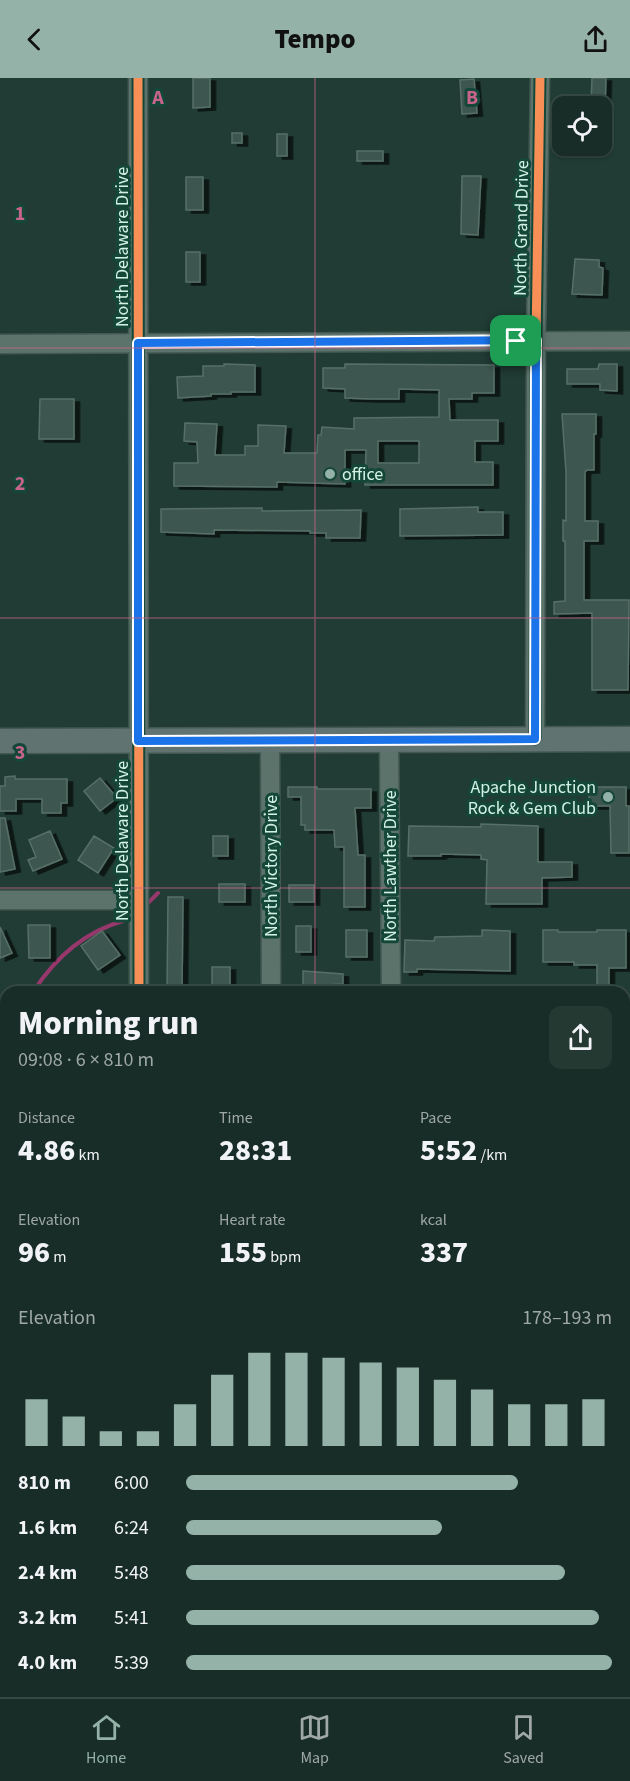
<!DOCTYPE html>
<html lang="en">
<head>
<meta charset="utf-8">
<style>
	:root { --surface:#182d27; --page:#253933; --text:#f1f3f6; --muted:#9fa8a7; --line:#364944; --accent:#94b2a7 }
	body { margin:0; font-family:"Source Sans 3",sans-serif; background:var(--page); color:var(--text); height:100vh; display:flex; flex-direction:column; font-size:22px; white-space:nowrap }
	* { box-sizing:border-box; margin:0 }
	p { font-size:20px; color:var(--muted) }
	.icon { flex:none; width:33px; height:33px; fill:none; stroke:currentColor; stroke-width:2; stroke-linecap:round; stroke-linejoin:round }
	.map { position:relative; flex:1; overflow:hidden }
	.details { position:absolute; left:0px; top:908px; width:630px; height:712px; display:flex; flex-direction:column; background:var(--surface); border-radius:18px 18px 0 0; box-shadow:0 2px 4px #0004,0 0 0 2px var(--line) }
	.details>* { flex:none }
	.fabs { position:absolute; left:552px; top:18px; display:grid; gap:12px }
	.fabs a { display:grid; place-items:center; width:60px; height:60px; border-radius:12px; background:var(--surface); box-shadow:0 2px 4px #0004,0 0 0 2px var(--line); font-size:30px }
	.pin { position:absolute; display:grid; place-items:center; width:51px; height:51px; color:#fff; margin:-26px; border-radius:12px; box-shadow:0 3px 9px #0006 }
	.round { display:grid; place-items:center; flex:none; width:63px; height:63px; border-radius:12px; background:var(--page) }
	.summary { display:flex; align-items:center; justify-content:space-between; height:102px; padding:0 18px }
	h1 { font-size:33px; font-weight:800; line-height:45px }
	.figures { display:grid; grid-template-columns:repeat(3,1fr); gap:9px; height:102px; padding:6px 18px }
	.figures div { display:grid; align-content:center }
	.figures b { font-size:30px; font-weight:800 }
	.figures small { font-size:16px; font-weight:400 }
	.figures p { font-size:16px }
	.chart { height:168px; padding:12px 18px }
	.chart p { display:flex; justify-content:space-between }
	.chart svg { width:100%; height:108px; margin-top:6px; stroke:var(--accent); stroke-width:6 }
	ul { padding:0 18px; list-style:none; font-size:20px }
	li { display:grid; grid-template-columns:96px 72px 1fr; align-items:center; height:45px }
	li i { height:15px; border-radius:8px; background:var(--accent) }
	header { display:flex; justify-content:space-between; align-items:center; height:78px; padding:0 18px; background:var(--accent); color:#111; font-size:27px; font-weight:800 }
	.tabs { display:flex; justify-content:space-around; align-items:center; height:84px; border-top:2px solid var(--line); background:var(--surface); font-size:16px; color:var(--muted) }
	.tabs a { display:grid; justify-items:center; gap:3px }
	.tabs .selected { color:var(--accent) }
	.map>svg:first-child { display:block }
</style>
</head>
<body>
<header><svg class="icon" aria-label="back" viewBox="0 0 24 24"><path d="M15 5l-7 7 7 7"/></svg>Tempo<svg class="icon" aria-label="share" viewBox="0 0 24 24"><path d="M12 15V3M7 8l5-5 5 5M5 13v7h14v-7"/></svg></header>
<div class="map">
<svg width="630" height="1619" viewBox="0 0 630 1619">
	<defs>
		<filter id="shadow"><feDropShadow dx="5.5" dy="3" stdDeviation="0" flood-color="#0009"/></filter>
	</defs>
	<rect width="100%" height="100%" fill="#203c34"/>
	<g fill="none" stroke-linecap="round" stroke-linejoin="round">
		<!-- stream -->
		<path stroke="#97386d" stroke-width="4" d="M 148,825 L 158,815
			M 33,914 C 55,880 84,854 123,843
			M 4,957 L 6,953"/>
	</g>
	<!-- building -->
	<path fill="#3d564f" stroke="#577068" stroke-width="1.5" fill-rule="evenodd" filter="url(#shadow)" d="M 193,0 L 210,0 L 210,29 L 193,30 Z
		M 592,0 L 606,0 L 605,29 L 591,28 Z
		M 474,1 L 477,35 L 462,36 L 460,2 Z
		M 232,55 L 242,55 L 242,65 L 232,65 Z
		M 277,56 L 287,56 L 287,78 L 277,78 Z
		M 357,73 L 383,73 L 383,83 L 357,83 Z
		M 462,98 L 481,98 L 478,157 L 461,156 Z
		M 186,99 L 203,99 L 203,132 L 186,132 Z
		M 186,174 L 200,174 L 200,204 L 186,204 Z
		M 575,181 L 599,182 L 599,189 L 603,190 L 602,217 L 572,216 Z
		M 224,286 L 255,287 L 255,314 L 231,314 L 231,316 L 211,316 L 211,318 L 178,320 L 177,299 L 203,298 L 203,288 L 224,288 Z
		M 345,286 L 494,287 L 494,315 L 472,315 L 472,321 L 449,321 L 450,342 L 498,342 L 498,363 L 475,363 L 475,384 L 493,384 L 493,407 L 365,407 L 366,372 L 345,372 L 345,406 L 277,404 L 277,409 L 174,408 L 174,385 L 198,385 L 197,364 L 184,363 L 185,345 L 217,346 L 215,377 L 245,377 L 245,368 L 258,368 L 258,347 L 286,348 L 284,375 L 317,375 L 318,357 L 321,357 L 322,349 L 354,351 L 354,340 L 439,339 L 439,312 L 399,311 L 399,321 L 371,321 L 345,320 L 345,311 L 323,310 L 323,290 L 345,290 ZM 378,363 L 419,363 L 419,385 L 378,385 Z
		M 599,286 L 617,286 L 617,313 L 600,312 L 600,306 L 567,306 L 567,291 L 598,291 Z
		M 40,321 L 74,321 L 74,361 L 39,361 Z
		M 562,336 L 596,336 L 596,356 L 594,356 L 594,392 L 587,392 L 585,394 L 585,443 L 598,443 L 598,463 L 584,463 L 584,522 L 629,522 L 628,612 L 592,612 L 592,535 L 554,536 L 554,524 L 565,523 L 565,463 L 563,463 L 563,442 L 566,443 L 566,394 Z
		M 478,429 L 478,434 L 503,434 L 503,457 L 400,458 L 400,431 Z
		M 262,430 L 262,433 L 361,432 L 360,460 L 326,460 L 326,455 L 310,455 L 310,453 L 214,452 L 214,456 L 161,454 L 161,431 Z
		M 15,698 L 15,701 L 67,701 L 67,725 L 61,725 L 61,735 L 42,735 L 42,721 L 16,721 L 16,733 L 0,733 L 0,708 L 5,708 L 5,699 Z
		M 100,700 L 117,720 L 100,733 L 84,713 Z
		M 288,709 L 317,709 L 317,711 L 371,711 L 371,730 L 355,730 L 358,777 L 365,777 L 365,829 L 344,829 L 344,769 L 335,769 L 334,752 L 305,752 L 305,747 L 301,747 L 301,719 L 288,719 Z
		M 589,709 L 626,709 L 626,728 L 629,728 L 629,775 L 611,775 L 610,728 L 589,728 Z
		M 0,740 L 5,740 L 15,791 L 0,794 Z
		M 481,746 L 538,748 L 538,784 L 572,784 L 572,799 L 542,800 L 542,826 L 486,826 L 487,782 L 481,781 L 481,777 L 441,776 L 441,778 L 408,778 L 409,748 L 481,749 Z
		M 50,753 L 62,781 L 33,793 L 28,782 L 36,779 L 29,762 Z
		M 94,758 L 114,770 L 98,795 L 78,782 Z
		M 213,758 L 228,758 L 228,778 L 213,778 Z
		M 219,806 L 245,806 L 245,824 L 219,824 Z
		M 289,807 L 314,807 L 314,824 L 289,824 Z
		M 168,819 L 183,819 L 182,914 L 167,914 Z
		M 28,847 L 50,847 L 50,880 L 29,880 Z
		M 296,848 L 311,848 L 311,874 L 296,874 Z
		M 0,849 L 12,875 L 0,880 Z
		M 346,852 L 367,852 L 367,879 L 346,879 Z
		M 482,852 L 510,853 L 510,893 L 417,891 L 417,894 L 404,894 L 405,862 L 434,863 L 435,859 L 482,858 Z
		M 543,852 L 558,852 L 558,854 L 597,854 L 597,852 L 626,852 L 626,890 L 609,890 L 609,914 L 597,914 L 597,887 L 574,887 L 574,884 L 543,884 Z
		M 102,853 L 120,877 L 98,892 L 81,868 Z
		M 212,889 L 230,889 L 230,913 L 212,913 Z
		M 303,893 L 343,896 L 343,906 L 303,908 Z"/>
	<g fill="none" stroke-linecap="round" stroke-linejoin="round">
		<!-- minor casing -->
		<g stroke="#425851" stroke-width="21">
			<path id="minor" d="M 138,0 L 139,914
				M 0,266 L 630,263
				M 535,661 L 536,262 L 540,0
				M 389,662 L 391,914
				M 270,663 L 271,914
				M 0,822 L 139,822
				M 0,972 L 6,972
				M 624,972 L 630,972
				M 0,1122 L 6,1122
				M 6,1245 L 6,1195
				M 624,1334 L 630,1334
				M 0,1335 L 6,1335
				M 0,1486 L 6,1486
				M 140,1619 L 140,1614"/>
		</g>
		<!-- major casing -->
		<g stroke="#425851" stroke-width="27">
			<path id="major" d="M 0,663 L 630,661"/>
		</g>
		<!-- minor -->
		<use href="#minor" stroke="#5c736b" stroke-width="18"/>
		<!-- major -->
		<use href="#major" stroke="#617370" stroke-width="24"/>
		<!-- cycleway casing -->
		<g stroke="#154738" stroke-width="13">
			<path id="cycleway" d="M 138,0 L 139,914
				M 535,661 L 536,262 L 540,0"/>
		</g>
		<!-- cycleway -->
		<use href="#cycleway" stroke="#f78f57" stroke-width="9"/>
	</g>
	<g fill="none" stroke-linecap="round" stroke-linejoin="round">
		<!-- route casing -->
		<g stroke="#fff" stroke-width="12">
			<path id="route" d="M 536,262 L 535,661 L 138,663 L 138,265 Z"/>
		</g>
		<!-- route -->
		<use href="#route" stroke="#1a73e8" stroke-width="8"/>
	</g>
	<!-- grid -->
	<path fill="none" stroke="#c8648b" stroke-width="1.5" stroke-opacity="0.55" d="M 315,0 L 315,914M 0,270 L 630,270M 0,540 L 630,540M 0,810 L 630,810M 0,1079 L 6,1079M 624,1079 L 630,1079M 0,1349 L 6,1349M 624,1349 L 630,1349M 315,1614 L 315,1619"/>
	<!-- markers -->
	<g fill="#94b2a7" stroke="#154738" stroke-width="2">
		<circle cx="330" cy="396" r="6"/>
		<circle cx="608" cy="719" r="6"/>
	</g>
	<g text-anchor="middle" stroke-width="6" stroke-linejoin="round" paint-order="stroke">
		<!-- street labels -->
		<g font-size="18" fill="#d2f2e5" stroke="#154738">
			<text transform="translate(521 150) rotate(-89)" y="6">North Grand Drive</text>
			<text transform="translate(122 169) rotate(-90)" y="6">North Delaware Drive</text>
			<text transform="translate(122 763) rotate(-90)" y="6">North Delaware Drive</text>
			<text transform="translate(271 788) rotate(-90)" y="6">North Victory Drive</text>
			<text transform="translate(390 788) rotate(-90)" y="6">North Lawther Drive</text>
		</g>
		<!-- poi labels -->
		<g font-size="18" fill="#d2f2e5" stroke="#154738" text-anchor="start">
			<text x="342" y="402">office</text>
			<text x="596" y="715" text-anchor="end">Apache Junction<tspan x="596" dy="21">Rock &amp; Gem Club</tspan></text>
		</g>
	</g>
	<g font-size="20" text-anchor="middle" font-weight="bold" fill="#c8648b" stroke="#154738" stroke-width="6" stroke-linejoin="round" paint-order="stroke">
		<text x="158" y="26">A</text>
		<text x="472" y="26">B</text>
		<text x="20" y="142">1</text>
		<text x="20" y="412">2</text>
		<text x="20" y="681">3</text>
	</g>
</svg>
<div class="fabs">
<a><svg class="icon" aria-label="locate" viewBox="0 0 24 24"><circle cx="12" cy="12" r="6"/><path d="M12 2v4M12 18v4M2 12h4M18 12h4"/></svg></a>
</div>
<div class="pin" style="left:516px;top:263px;background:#1e9e55"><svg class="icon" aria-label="arrive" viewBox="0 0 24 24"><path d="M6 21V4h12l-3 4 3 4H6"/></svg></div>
<section class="details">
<div class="summary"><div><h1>Morning run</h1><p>09:08 · 6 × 810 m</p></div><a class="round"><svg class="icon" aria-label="share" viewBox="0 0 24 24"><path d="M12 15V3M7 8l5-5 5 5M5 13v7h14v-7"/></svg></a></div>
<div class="figures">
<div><p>Distance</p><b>4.86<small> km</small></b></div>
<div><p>Time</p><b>28:31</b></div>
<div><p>Pace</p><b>5:52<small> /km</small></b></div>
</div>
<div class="figures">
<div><p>Elevation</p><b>96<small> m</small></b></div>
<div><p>Heart rate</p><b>155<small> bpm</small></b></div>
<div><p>kcal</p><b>337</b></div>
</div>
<div class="chart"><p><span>Elevation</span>178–193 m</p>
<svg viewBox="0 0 160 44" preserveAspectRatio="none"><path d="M5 44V25M15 44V32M25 44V38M35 44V38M45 44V27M55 44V15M65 44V6M75 44V6M85 44V8M95 44V10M105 44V12M115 44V17M125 44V21M135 44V27M145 44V27M155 44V25"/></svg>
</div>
<ul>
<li><b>810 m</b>6:00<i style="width:78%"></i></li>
<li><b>1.6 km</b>6:24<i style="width:60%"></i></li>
<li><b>2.4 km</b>5:48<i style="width:89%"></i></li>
<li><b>3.2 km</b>5:41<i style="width:97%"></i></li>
<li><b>4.0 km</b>5:39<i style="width:100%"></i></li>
</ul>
</section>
</div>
<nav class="tabs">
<a class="selected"><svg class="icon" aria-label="home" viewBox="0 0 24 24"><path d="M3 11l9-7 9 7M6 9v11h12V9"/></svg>Home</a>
<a><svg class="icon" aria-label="map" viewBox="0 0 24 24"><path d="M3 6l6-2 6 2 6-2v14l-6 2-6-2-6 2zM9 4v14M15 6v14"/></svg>Map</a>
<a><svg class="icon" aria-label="saved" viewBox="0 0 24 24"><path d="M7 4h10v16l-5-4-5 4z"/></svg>Saved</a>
</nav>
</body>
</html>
